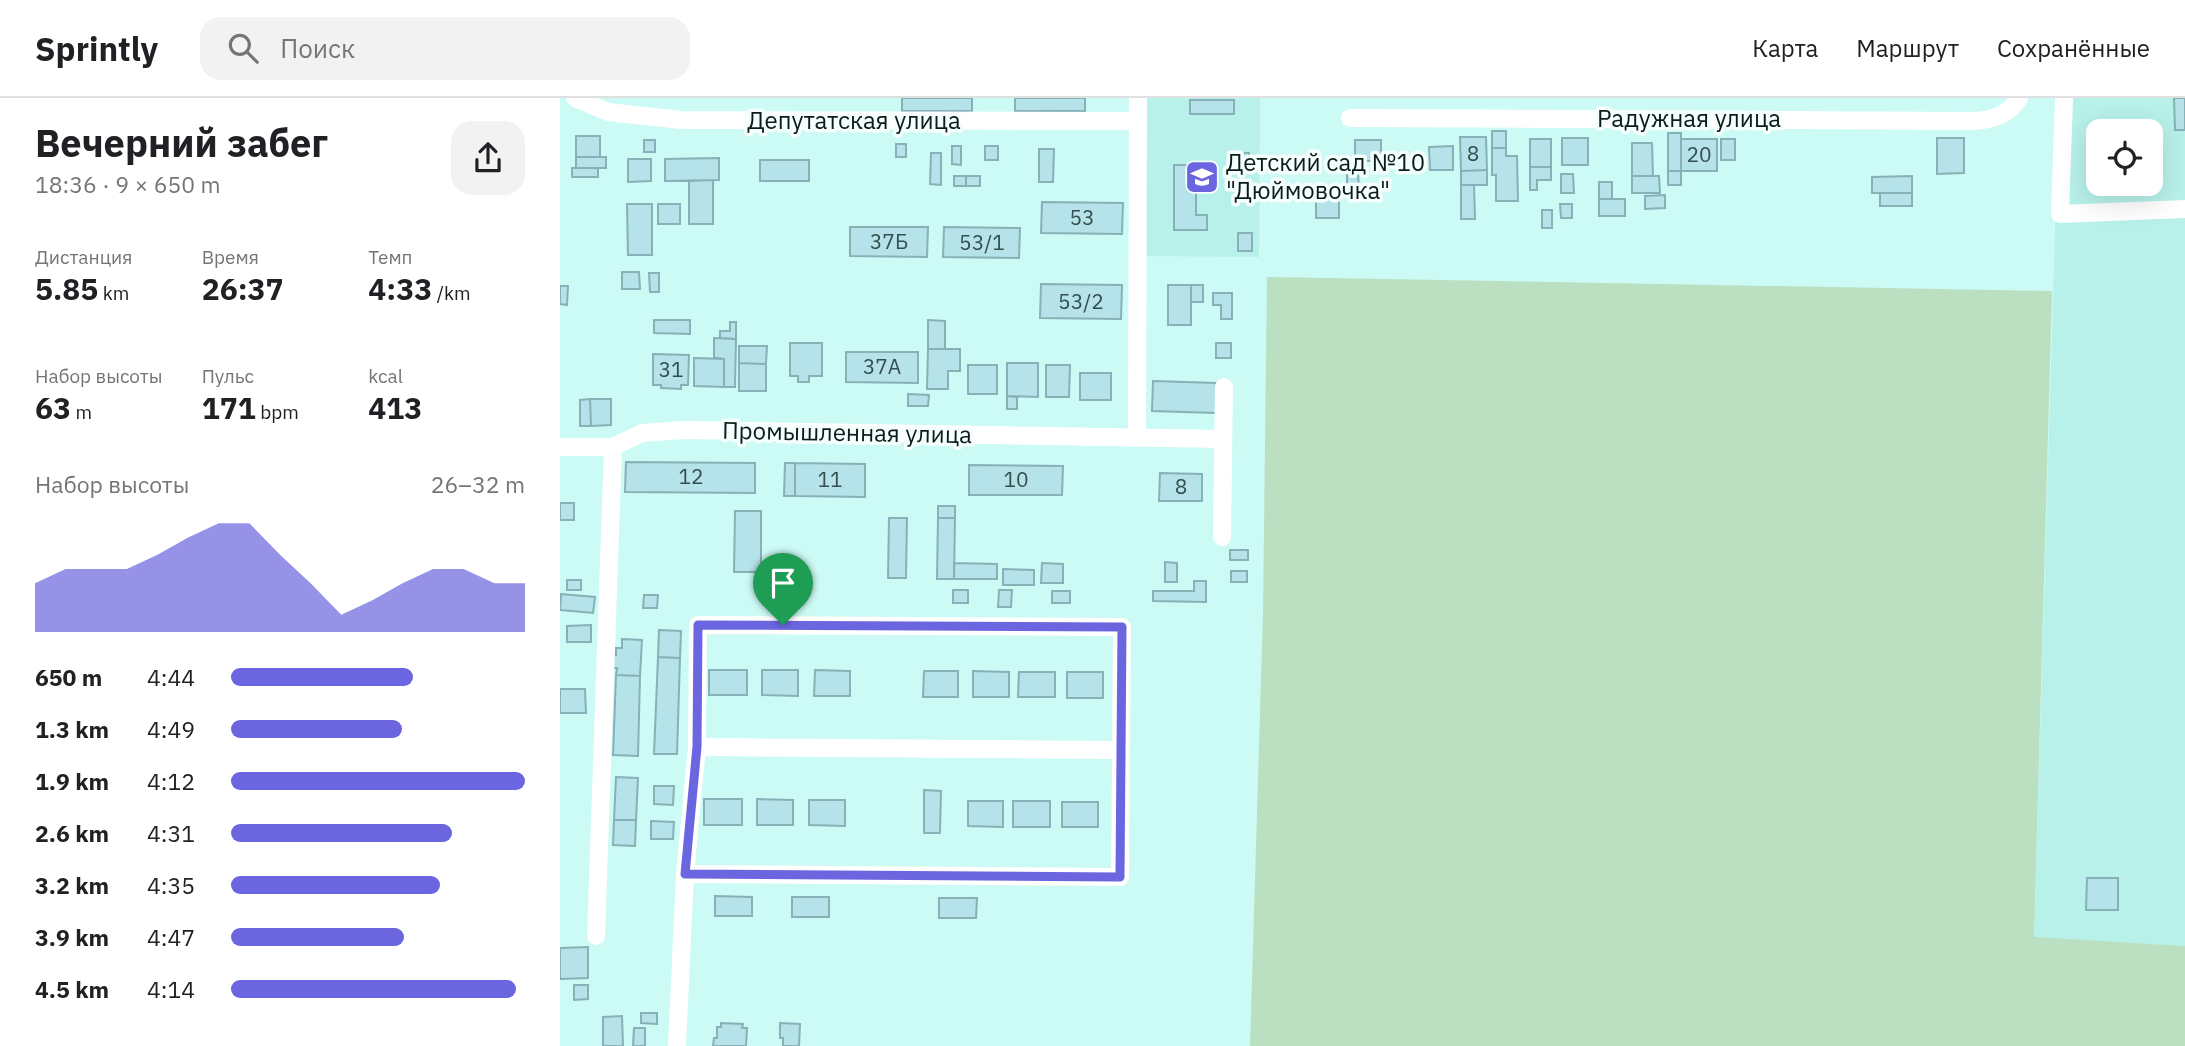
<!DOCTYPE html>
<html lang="ru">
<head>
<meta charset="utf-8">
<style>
	:root { --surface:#fff; --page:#f2f2f2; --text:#202124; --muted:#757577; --line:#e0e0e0; --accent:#6b65df }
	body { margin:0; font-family:"IBM Plex Sans",sans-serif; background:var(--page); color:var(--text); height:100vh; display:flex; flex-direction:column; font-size:26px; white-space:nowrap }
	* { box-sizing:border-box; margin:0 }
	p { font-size:23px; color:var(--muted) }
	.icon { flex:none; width:38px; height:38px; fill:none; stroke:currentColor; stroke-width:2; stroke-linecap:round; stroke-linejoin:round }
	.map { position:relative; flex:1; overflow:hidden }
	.details { display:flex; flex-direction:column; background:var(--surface); width:560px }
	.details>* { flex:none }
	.fabs { position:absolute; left:1526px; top:21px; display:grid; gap:14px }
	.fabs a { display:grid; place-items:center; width:77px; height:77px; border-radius:14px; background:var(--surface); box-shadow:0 7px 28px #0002; font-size:35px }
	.pin { position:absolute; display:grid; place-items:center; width:60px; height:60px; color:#fff; margin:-72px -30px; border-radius:50% 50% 50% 0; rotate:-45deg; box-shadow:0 0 7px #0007 }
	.pin .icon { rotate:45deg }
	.round { display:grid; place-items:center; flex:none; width:74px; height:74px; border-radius:21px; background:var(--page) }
	.summary { display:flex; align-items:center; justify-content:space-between; height:119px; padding:0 35px }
	h1 { font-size:38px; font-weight:800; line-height:52px }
	.figures { display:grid; grid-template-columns:repeat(3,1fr); gap:10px; height:119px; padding:7px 35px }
	.figures div { display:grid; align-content:center }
	.figures b { font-size:30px; font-weight:800 }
	.figures small { font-size:19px; font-weight:400 }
	.figures p { font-size:19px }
	.chart { height:196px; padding:14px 35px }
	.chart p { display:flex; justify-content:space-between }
	.chart svg { width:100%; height:126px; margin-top:7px; fill:var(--accent); opacity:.7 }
	ul { padding:0 35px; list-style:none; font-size:23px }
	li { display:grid; grid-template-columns:112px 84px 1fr; align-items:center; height:52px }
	li i { height:18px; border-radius:9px; background:var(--accent) }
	header { display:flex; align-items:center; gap:42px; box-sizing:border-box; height:98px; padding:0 35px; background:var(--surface); border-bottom:2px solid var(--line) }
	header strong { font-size:33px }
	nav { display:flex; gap:38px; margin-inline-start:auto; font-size:24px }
	.search { width:490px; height:63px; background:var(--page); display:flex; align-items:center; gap:18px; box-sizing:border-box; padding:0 24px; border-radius:21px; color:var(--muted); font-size:26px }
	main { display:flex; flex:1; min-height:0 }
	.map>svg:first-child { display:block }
</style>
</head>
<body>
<header>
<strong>Sprintly</strong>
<div class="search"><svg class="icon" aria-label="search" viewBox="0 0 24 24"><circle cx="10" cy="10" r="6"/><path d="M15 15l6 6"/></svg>Поиск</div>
<nav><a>Карта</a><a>Маршрут</a><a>Сохранённые</a></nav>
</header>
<main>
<section class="details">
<div class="summary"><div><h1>Вечерний забег</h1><p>18:36 · 9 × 650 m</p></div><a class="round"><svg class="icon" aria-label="share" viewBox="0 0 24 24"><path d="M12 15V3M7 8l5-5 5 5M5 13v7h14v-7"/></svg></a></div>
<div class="figures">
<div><p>Дистанция</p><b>5.85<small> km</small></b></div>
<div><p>Время</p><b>26:37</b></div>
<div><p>Темп</p><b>4:33<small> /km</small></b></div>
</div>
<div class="figures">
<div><p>Набор высоты</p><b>63<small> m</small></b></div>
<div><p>Пульс</p><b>171<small> bpm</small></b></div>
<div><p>kcal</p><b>413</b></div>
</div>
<div class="chart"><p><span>Набор высоты</span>26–32 m</p>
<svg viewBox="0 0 160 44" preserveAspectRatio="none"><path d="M0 44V27L10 22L20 22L30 22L40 17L50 11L60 6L70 6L80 17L90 27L100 38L110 33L120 27L130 22L140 22L150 27L160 27V44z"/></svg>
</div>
<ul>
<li><b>650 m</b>4:44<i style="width:62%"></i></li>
<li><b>1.3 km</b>4:49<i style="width:58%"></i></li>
<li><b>1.9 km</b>4:12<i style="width:100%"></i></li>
<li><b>2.6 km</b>4:31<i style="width:75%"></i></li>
<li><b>3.2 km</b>4:35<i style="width:71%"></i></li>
<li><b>3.9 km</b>4:47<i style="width:59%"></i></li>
<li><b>4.5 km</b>4:14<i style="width:97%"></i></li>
</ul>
</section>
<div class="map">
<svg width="1625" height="948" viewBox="0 0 1625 948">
	<rect width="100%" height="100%" fill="#ccfaf5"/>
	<!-- built -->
	<path fill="#b8f1ea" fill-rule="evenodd" d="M 585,0 L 700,0 L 699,159 L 585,158 Z
		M 1499,0 L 1625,0 L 1625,848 L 1474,840 ZM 1538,33 L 1591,33 L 1591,86 L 1538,86 Z"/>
	<!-- green -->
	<path fill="#bae0c1" d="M 707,179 L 1492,193 L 1474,839 L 1625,848 L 1625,948 L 690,948 L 703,515 Z"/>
	<!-- building -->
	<path fill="#b5e3e9" stroke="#85b1b7" stroke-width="2" d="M 342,0 L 412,0 L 412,13 L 342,13 Z
		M 455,0 L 525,0 L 525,13 L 455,13 Z
		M 1614,0 L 1625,0 L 1625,32 L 1615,32 Z
		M 630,2 L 674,2 L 674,16 L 630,16 Z
		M 932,33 L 946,33 L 946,50 L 932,50 Z
		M 1108,35 L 1121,35 L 1121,73 L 1108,73 Z
		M 16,38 L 40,38 L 40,59 L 16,59 Z
		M 900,39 L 926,39 L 927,72 L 901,73 Z
		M 1002,40 L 1028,40 L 1028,67 L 1002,67 Z
		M 1377,40 L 1404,40 L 1404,75 L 1377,76 Z
		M 970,41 L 991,41 L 991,69 L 970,69 Z
		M 1121,41 L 1157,41 L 1157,73 L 1121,73 Z
		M 1161,41 L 1175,41 L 1175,62 L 1161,62 Z
		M 84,42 L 95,42 L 95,54 L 84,54 Z
		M 795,42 L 821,42 L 821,63 L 795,63 Z
		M 1072,45 L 1092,45 L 1093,78 L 1072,78 Z
		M 336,46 L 346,46 L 346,59 L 336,59 Z
		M 392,48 L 401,48 L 401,67 L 392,66 Z
		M 425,48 L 438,48 L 438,62 L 425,62 Z
		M 893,48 L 893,72 L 870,72 L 869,49 Z
		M 932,50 L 946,50 L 946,58 L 957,58 L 958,103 L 936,103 L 936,77 L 932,77 Z
		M 479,51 L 494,51 L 493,84 L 479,84 Z
		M 371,55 L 381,55 L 381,87 L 370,86 Z
		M 675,55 L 689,55 L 689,73 L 675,73 Z
		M 16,59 L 46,59 L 46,70 L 16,70 Z
		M 159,60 L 159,82 L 105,83 L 105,61 Z
		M 68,61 L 91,61 L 91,83 L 68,84 Z
		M 200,62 L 249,62 L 249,83 L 200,83 Z
		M 614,67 L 647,67 L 647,81 L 636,81 L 636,117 L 647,117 L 647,132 L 614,132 Z
		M 970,69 L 991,69 L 991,82 L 977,82 L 977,92 L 970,92 Z
		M 12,70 L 38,70 L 38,79 L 12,79 Z
		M 927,72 L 927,87 L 901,87 L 901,73 Z
		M 1108,73 L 1121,73 L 1121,87 L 1108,87 Z
		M 787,74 L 798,74 L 799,92 L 787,92 Z
		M 1001,76 L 1013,76 L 1014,95 L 1001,95 Z
		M 394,78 L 406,78 L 406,88 L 394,88 Z
		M 406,78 L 420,78 L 420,88 L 406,88 Z
		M 1072,78 L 1099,78 L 1100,95 L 1072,95 Z
		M 1352,78 L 1352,95 L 1312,95 L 1312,79 Z
		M 153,82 L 153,126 L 129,126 L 129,83 Z
		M 1039,84 L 1052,84 L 1052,101 L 1039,101 Z
		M 901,87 L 914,87 L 915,121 L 901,121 Z
		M 1320,95 L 1352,95 L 1352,108 L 1320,108 Z
		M 756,96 L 779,96 L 779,120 L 756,120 Z
		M 1105,97 L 1105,110 L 1085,111 L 1085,98 Z
		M 1039,101 L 1065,101 L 1065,118 L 1039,118 Z
		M 482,104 L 563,105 L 562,136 L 481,135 Z
		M 67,106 L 92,106 L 92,157 L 68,157 Z
		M 98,106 L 120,106 L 120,126 L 98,126 Z
		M 1000,106 L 1012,106 L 1012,120 L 1001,120 Z
		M 982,112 L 992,112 L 992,130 L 982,130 Z
		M 290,129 L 368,129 L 367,159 L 290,158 Z
		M 384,129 L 460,130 L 459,160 L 383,159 Z
		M 678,135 L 692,135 L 692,153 L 678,153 Z
		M 62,174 L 79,174 L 80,191 L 62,191 Z
		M 89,175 L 99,175 L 99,194 L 90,194 Z
		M 481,186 L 562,187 L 561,221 L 480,220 Z
		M 608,187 L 631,187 L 631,227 L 608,227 Z
		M 631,187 L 643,187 L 643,204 L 631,204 Z
		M 0,188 L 8,188 L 7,207 L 0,206 Z
		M 653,195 L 672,195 L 672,221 L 661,221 L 661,207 L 653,207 Z
		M 94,222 L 130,222 L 130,236 L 94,235 Z
		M 368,222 L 385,223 L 385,251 L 368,251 Z
		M 170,224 L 176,224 L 176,241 L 160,240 L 160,233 L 170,233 Z
		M 154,240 L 176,241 L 175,289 L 164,289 L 164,261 L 154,260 Z
		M 230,245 L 262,245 L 262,278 L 249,278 L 249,284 L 238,284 L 238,278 L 230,278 Z
		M 656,245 L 671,245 L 671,260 L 656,260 Z
		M 179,248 L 207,248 L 206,266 L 179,265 Z
		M 368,251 L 400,251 L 400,273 L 388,273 L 388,291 L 367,291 Z
		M 286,254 L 358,254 L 358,285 L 286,284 Z
		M 93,256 L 129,257 L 128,287 L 121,287 L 121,291 L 101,290 L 101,287 L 93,287 Z
		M 134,260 L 164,261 L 164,289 L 134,288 Z
		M 179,265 L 206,266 L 206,293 L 179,293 Z
		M 447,265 L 478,265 L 478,299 L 447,298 Z
		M 408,267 L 437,267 L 437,296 L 408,296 Z
		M 486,267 L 510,267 L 509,299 L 486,299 Z
		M 520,275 L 551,275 L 551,302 L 520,302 Z
		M 593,283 L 657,285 L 656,315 L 592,313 Z
		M 348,296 L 369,297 L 368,308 L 348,308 Z
		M 447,298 L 457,299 L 457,311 L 447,311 Z
		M 30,301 L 51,301 L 51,327 L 31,328 Z
		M 30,301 L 31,328 L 20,328 L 20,302 Z
		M 66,364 L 195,365 L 195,395 L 65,394 Z
		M 225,365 L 235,365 L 235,398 L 224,398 Z
		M 235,365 L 305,366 L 305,399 L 235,398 Z
		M 409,367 L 503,368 L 502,397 L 409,397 Z
		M 600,375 L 642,376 L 642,403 L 599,403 Z
		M 0,405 L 14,405 L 14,422 L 0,422 Z
		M 378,408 L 395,408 L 395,420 L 378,420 Z
		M 175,413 L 201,413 L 201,474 L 174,474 Z
		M 329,420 L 347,420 L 346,480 L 328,480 Z
		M 378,420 L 395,420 L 394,481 L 377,481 Z
		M 670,452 L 688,452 L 688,462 L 670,462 Z
		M 605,464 L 617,465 L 617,484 L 605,484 Z
		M 394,465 L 437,466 L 437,481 L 394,481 Z
		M 482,465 L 503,466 L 503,485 L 481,485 Z
		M 443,471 L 474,472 L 474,487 L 443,487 Z
		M 671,473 L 687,473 L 687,484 L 671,484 Z
		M 7,482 L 21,482 L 21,492 L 7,492 Z
		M 634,483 L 646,483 L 646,504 L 593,503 L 593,493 L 634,493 Z
		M 393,492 L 408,492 L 408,505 L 393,505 Z
		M 439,492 L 452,492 L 451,509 L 438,509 Z
		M 492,493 L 510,493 L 510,505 L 492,505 Z
		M 1,496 L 35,499 L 33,515 L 0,512 Z
		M 84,497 L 98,497 L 97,510 L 83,510 Z
		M 31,527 L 31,544 L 7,544 L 7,528 Z
		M 99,532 L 121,533 L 120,560 L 98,559 Z
		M 62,541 L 82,542 L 80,578 L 56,577 L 57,570 L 52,570 L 52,557 L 56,557 L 56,550 L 62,550 Z
		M 98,559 L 120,560 L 117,656 L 94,656 Z
		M 149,572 L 187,572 L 187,597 L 149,597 Z
		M 202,572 L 238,572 L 238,598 L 202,597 Z
		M 255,572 L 290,573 L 290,598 L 254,598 Z
		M 364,573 L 398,573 L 398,599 L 363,599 Z
		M 413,573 L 449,574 L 449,599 L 413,599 Z
		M 459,574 L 495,574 L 495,599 L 458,599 Z
		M 507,574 L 543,574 L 543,600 L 507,600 Z
		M 56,577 L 80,578 L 78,658 L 53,657 Z
		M 0,591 L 25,591 L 26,615 L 0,615 Z
		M 56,679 L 78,680 L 76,722 L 54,722 Z
		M 94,688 L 114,688 L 113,707 L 94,706 Z
		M 364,692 L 381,693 L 380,735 L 364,735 Z
		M 144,701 L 182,701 L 182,727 L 144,727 Z
		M 197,701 L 233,702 L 233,727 L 197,727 Z
		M 249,702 L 285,702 L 285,728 L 249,727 Z
		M 408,703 L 443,703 L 443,729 L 408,728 Z
		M 453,703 L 490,703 L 490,729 L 453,729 Z
		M 502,704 L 538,704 L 538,729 L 502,729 Z
		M 54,722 L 76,722 L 75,748 L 53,747 Z
		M 91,723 L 114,724 L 113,741 L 91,741 Z
		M 1527,780 L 1558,780 L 1558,812 L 1526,812 Z
		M 155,798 L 192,799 L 192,818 L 155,818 Z
		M 232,799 L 269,799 L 269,819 L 232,819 Z
		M 379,800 L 417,800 L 416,820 L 379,820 Z
		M 28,849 L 28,880 L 0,881 L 0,850 Z
		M 14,887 L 28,887 L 28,901 L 14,902 Z
		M 81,915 L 97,915 L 97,926 L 81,925 Z
		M 62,918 L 63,948 L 43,948 L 43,919 Z
		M 161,925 L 183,926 L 182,930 L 187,930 L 186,948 L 153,948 L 154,940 L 157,940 L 157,929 L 161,929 Z
		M 220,925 L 240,926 L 239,948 L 223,948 L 223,940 L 220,940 Z
		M 74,930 L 85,930 L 85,948 L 73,948 Z"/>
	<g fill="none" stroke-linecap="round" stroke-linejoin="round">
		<!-- minor -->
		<path stroke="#fff" stroke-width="18" d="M 15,0 L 48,14 L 121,22 L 577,23
			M 1504,0 L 1500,116 L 1625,111
			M 790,20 L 1415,23 C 1433,22 1449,17 1459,0
			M 577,339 L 578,0
			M 0,349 L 53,349 L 82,335 L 124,332 L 663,341
			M 662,439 L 664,289
			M 137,649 L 561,652
			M 36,838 L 53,349
			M 117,948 L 125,776 L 137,649 L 138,527 L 562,529 L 560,779 L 125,776"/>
	</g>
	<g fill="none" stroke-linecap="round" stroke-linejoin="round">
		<!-- route casing -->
		<g stroke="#fff" stroke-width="14">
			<path id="route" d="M 138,527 L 562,529 L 560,779 L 125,776 L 137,649 Z"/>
		</g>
		<!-- route -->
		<use href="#route" stroke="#6b65df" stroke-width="9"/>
	</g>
	<!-- icons -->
	<defs>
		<g id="school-square" transform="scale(1.75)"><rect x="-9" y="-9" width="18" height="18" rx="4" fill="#6b65df" stroke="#f6fefd"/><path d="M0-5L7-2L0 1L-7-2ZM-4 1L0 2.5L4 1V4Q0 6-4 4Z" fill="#fff"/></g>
	</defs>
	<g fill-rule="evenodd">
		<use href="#school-square" x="642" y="79"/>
	</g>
	<g text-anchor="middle" stroke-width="7" stroke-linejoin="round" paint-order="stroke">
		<!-- number labels -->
		<g font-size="21" fill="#354e4e">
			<text x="913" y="63">8</text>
			<text x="1139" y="64">20</text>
			<text x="522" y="127">53</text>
			<text x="329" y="151">37Б</text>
			<text x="422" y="152">53/1</text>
			<text x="521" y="211">53/2</text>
			<text x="322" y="276">37А</text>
			<text x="111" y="279">31</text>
			<text x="131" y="386">12</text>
			<text x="270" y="389">11</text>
			<text x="456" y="389">10</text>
			<text x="621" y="396">8</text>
		</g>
		<!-- street labels -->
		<g font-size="24" fill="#0a1c1a" stroke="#f6fefd">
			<text x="1129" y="29">Радужная улица</text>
			<text x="294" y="31">Депутатская улица</text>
			<text transform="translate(287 335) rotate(1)" y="8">Промышленная улица</text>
		</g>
		<!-- poi labels -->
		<g font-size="24" fill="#0a1c1a" stroke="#f6fefd" text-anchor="start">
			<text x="666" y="73">Детский сад №10<tspan x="666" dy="28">"Дюймовочка"</tspan></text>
		</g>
	</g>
</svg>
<div class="fabs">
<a><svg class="icon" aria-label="locate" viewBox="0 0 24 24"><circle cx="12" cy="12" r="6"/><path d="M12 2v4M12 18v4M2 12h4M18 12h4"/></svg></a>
</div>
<div class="pin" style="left:223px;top:527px;background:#1e9e55"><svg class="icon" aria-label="arrive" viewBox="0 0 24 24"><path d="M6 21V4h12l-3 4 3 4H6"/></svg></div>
</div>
</main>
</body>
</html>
